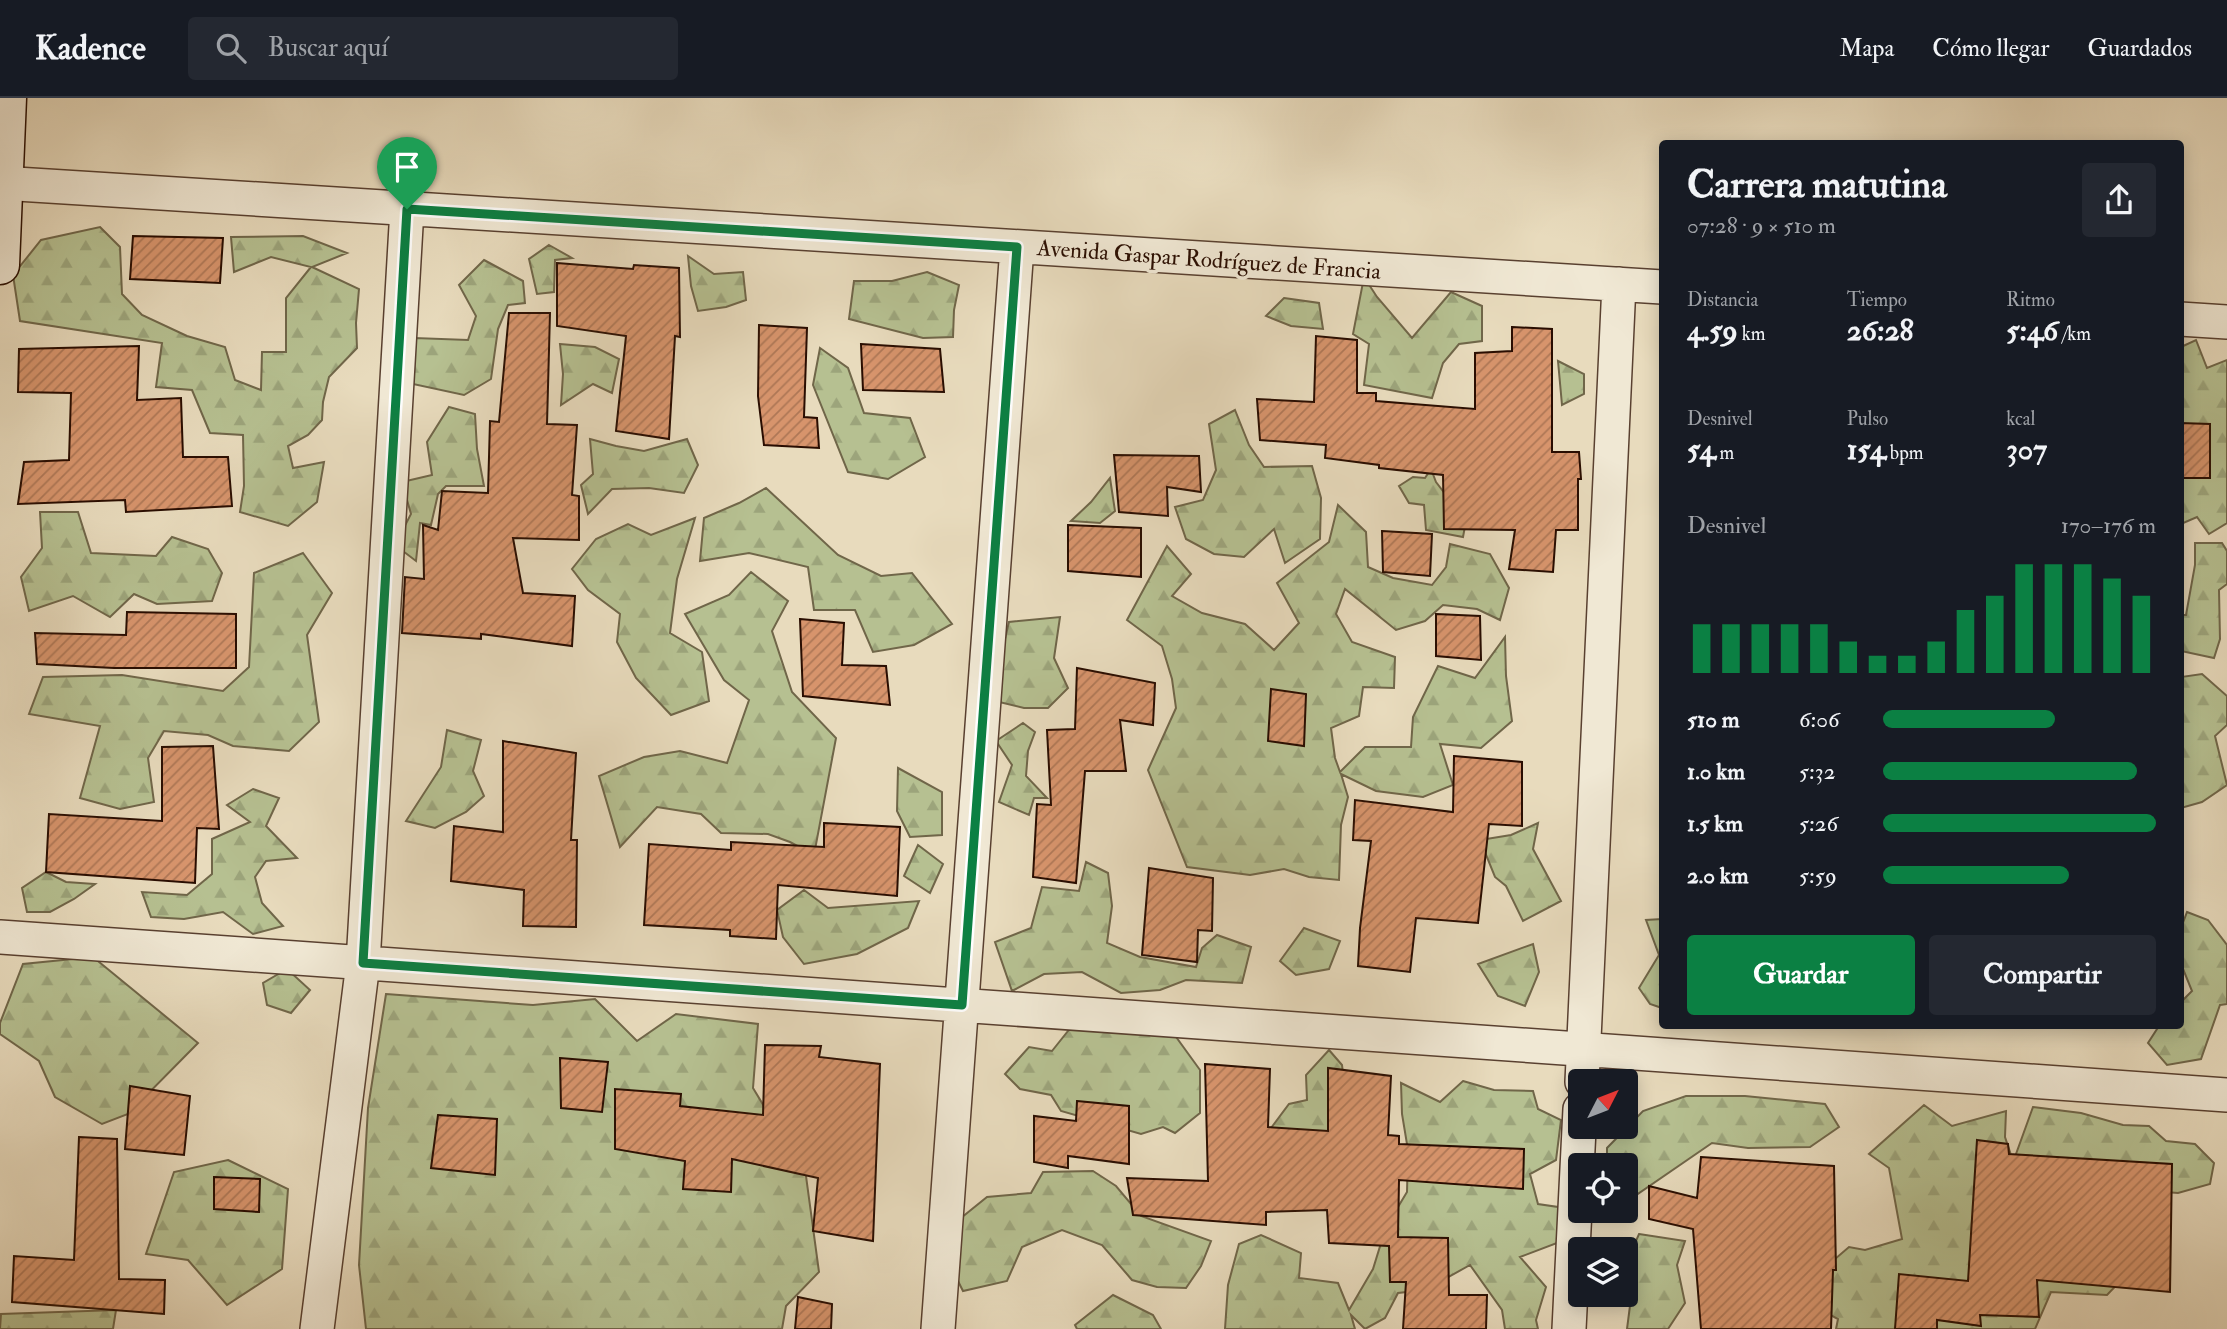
<!DOCTYPE html>
<html lang="es">
<head>
<meta charset="utf-8">
<style>
	:root { --surface:#171b24; --page:#242831; --text:#f1f3f6; --muted:#9ea1a6; --line:#363941; --accent:#0b8043 }
	body { margin:0; font-family:"IM FELL Double Pica",serif; background:var(--page); color:var(--text); height:100vh; display:flex; flex-direction:column; font-size:26px; white-space:nowrap }
	* { box-sizing:border-box; margin:0 }
	p { font-size:23px; color:var(--muted) }
	.icon { flex:none; width:38px; height:38px; fill:none; stroke:currentColor; stroke-width:2; stroke-linecap:round; stroke-linejoin:round }
	.map { position:relative; flex:1; overflow:hidden }
	.drawer { position:absolute; left:1659px; top:42px; width:525px; height:889px; display:flex; flex-direction:column; background:var(--surface); border-radius:7px; box-shadow:0 4px 18px #0003 }
	.drawer>* { flex:none }
	.needle { width:46px; rotate:48deg }
	.buttons { position:absolute; left:1568px; top:971px; display:grid; gap:14px }
	.buttons a { display:grid; place-items:center; width:70px; height:70px; border-radius:7px; background:var(--surface); box-shadow:0 4px 18px #0003; font-size:35px }
	.pin { position:absolute; display:grid; place-items:center; width:60px; height:60px; color:#fff; margin:-72px -30px; border-radius:50% 50% 50% 0; rotate:-45deg; box-shadow:0 0 7px #0007 }
	.pin .icon { rotate:45deg }
	.round { display:grid; place-items:center; flex:none; width:74px; height:74px; border-radius:7px; background:var(--page) }
	.summary { display:flex; align-items:center; justify-content:space-between; height:119px; padding:0 28px }
	h1 { font-size:38px; font-weight:800; line-height:52px }
	.stats { display:grid; grid-template-columns:repeat(3,1fr); gap:10px; height:119px; padding:7px 28px }
	.stats div { display:grid; align-content:center }
	.stats b { font-size:30px; font-weight:800 }
	.stats small { font-size:19px; font-weight:400 }
	.stats p { font-size:19px }
	.chart { height:196px; padding:14px 28px }
	.chart p { display:flex; justify-content:space-between }
	.chart svg { width:100%; height:126px; margin-top:7px; stroke:var(--accent); stroke-width:6 }
	.button { display:flex; gap:14px; margin-top:auto; padding:14px 28px }
	.button a { flex:1; height:80px; border-radius:7px; background:var(--accent); color:#fff; font-size:28px; font-weight:800; line-height:80px; text-align:center }
	.button a+a { background:var(--page); color:var(--text) }
	ul { padding:0 28px; list-style:none; font-size:23px }
	li { display:grid; grid-template-columns:112px 84px 1fr; align-items:center; height:52px }
	li i { height:18px; border-radius:9px; background:var(--accent) }
	header { display:flex; align-items:center; gap:42px; box-sizing:border-box; height:98px; padding:0 35px; background:var(--surface); border-bottom:2px solid var(--line) }
	header strong { font-size:33px }
	nav { display:flex; gap:38px; margin-inline-start:auto; font-size:24px }
	.search { width:490px; height:63px; background:var(--page); display:flex; align-items:center; gap:18px; box-sizing:border-box; padding:0 24px; border-radius:7px; color:var(--muted); font-size:26px }
	.map>svg:first-child { display:block }
</style>
</head>
<body>
<header>
<strong>Kadence</strong>
<div class="search"><svg class="icon" aria-label="search" viewBox="0 0 24 24"><circle cx="10" cy="10" r="6"/><path d="M15 15l6 6"/></svg>Buscar aquí</div>
<nav><a>Mapa</a><a>Cómo llegar</a><a>Guardados</a></nav>
</header>
<div class="map">
<svg width="2227" height="1231" viewBox="0 0 2227 1231">
	<defs>
		<pattern id="forest-firs" width="22" height="20" patternUnits="userSpaceOnUse" patternTransform="scale(1.75)"><rect width="22" height="20" fill="#b6c091"/><path d="M5 1l3.5 6h-7zM16 11l3.5 6h-7z" fill="#9ca47b"/></pattern>
		<pattern id="building-hatch" width="6" height="6" patternUnits="userSpaceOnUse" patternTransform="scale(1.75)"><rect width="6" height="6" fill="#d7946c"/><path d="M-1 1l2-2M0 6l6-6M5 7l2-2" fill="none" stroke="#ae7756"/></pattern>
	</defs>
	<rect width="100%" height="100%" fill="#e8dbbd"/>
	<filter id="stains"><feTurbulence type="fractalNoise" baseFrequency=".00286" numOctaves="4"/><feColorMatrix values="0 0 0 0 .2 0 0 0 0 .09 0 0 0 0 .02 0 0 0 .5 -.17"/></filter>
	<radialGradient id="worn" r=".72"><stop offset=".6" stop-color="#630" stop-opacity="0"/><stop offset="1" stop-color="#630" stop-opacity=".3"/></radialGradient>
	<!-- forest -->
	<path fill="url(#forest-firs)" stroke="#706649" stroke-width="2" d="M 100,129 L 120,149 L 122,196 L 142,217 L 187,238 L 225,249 L 235,282 L 261,292 L 262,254 L 286,254 L 286,200 L 311,169 L 271,159 L 234,174 L 231,139 L 303,138 L 347,155 L 312,169 L 359,191 L 356,225 L 357,250 L 329,279 L 323,304 L 322,322 L 308,337 L 288,348 L 293,370 L 324,364 L 317,404 L 288,428 L 240,414 L 244,388 L 243,337 L 210,335 L 192,292 L 156,289 L 162,245 L 20,223 L 13,177 L 41,142 Z
		M 549,147 L 572,160 L 555,162 L 554,194 L 537,196 L 529,161 Z
		M 688,158 L 714,176 L 743,174 L 746,202 L 726,209 L 698,213 L 691,188 Z
		M 484,162 L 523,183 L 525,205 L 508,207 L 498,231 L 491,281 L 464,297 L 413,286 L 415,240 L 468,242 L 476,218 L 459,187 Z
		M 927,174 L 959,187 L 954,212 L 953,239 L 923,240 L 849,221 L 854,183 L 892,183 Z
		M 1364,179 L 1377,199 L 1412,240 L 1451,194 L 1482,208 L 1482,243 L 1459,246 L 1443,265 L 1432,300 L 1364,287 L 1369,246 L 1353,236 Z
		M 1284,200 L 1319,205 L 1323,231 L 1291,228 L 1266,218 Z
		M 2196,242 L 2207,270 L 2227,262 L 2227,425 L 2209,436 L 2197,419 L 2181,426 L 2181,249 Z
		M 560,246 L 595,249 L 619,261 L 612,295 L 593,286 L 561,307 L 563,276 Z
		M 820,250 L 848,270 L 864,315 L 910,320 L 925,359 L 888,381 L 848,374 L 813,287 Z
		M 1558,263 L 1584,276 L 1584,296 L 1562,307 Z
		M 449,309 L 475,316 L 477,351 L 484,388 L 446,388 L 438,396 L 431,427 L 420,425 L 416,463 L 395,447 L 411,416 L 402,384 L 432,377 L 427,344 Z
		M 1235,312 L 1249,347 L 1264,369 L 1312,368 L 1321,400 L 1320,441 L 1285,465 L 1274,431 L 1244,459 L 1214,456 L 1186,441 L 1175,409 L 1203,402 L 1216,372 L 1209,326 Z
		M 590,341 L 616,348 L 644,353 L 687,341 L 698,367 L 684,395 L 649,390 L 612,391 L 588,416 L 581,387 L 593,376 Z
		M 1431,371 L 1436,384 L 1466,423 L 1463,439 L 1426,432 L 1424,407 L 1409,405 L 1399,388 L 1413,379 L 1425,380 Z
		M 1110,380 L 1115,413 L 1100,425 L 1071,423 L 1091,404 Z
		M 766,390 L 838,457 L 881,478 L 912,475 L 952,526 L 914,547 L 873,554 L 855,512 L 814,512 L 808,469 L 749,455 L 700,463 L 704,420 L 739,405 Z
		M 1338,407 L 1366,434 L 1368,469 L 1393,480 L 1432,487 L 1446,469 L 1450,446 L 1490,456 L 1509,490 L 1500,522 L 1477,511 L 1443,507 L 1425,523 L 1396,532 L 1345,491 L 1336,516 L 1352,544 L 1395,559 L 1394,590 L 1363,589 L 1359,618 L 1331,630 L 1335,660 L 1340,674 L 1365,649 L 1411,649 L 1413,619 L 1438,568 L 1475,580 L 1505,539 L 1506,578 L 1512,623 L 1481,650 L 1440,646 L 1453,687 L 1423,699 L 1376,693 L 1341,676 L 1348,699 L 1341,727 L 1339,782 L 1309,779 L 1284,771 L 1250,777 L 1187,769 L 1148,672 L 1176,610 L 1172,581 L 1162,548 L 1127,522 L 1167,448 L 1191,476 L 1172,498 L 1202,515 L 1245,526 L 1274,552 L 1299,525 L 1277,485 L 1329,444 Z
		M 40,414 L 78,414 L 91,455 L 156,458 L 172,439 L 208,451 L 222,475 L 212,503 L 157,506 L 134,496 L 110,519 L 73,498 L 29,513 L 21,479 L 42,450 Z
		M 695,420 L 677,481 L 670,535 L 702,554 L 709,603 L 671,617 L 636,580 L 617,544 L 620,516 L 588,492 L 572,471 L 596,441 L 628,426 L 651,437 Z
		M 2195,445 L 2222,445 L 2227,453 L 2227,486 L 2219,492 L 2220,541 L 2214,560 L 2181,553 L 2181,517 L 2186,517 L 2195,467 Z
		M 303,455 L 332,495 L 307,537 L 319,624 L 289,653 L 233,648 L 208,637 L 164,633 L 148,660 L 154,704 L 120,711 L 80,700 L 100,628 L 29,616 L 43,579 L 122,577 L 223,593 L 249,569 L 254,475 Z
		M 751,474 L 788,503 L 772,533 L 792,594 L 836,640 L 814,757 L 790,744 L 768,736 L 721,735 L 701,716 L 657,709 L 620,749 L 599,678 L 644,659 L 680,653 L 727,665 L 749,602 L 724,582 L 685,516 L 729,497 Z
		M 1060,519 L 1054,560 L 1068,590 L 1048,610 L 1024,610 L 995,603 L 999,566 L 1009,524 Z
		M 2202,576 L 2227,598 L 2227,627 L 2215,638 L 2227,687 L 2202,704 L 2181,710 L 2181,579 Z
		M 1023,625 L 1035,634 L 1028,653 L 1026,678 L 1047,700 L 1034,700 L 1029,717 L 999,704 L 1012,667 L 996,643 Z
		M 447,632 L 481,642 L 473,673 L 484,698 L 466,714 L 435,730 L 406,723 L 441,669 Z
		M 898,670 L 942,694 L 942,737 L 910,739 L 897,713 Z
		M 253,691 L 279,700 L 266,728 L 297,760 L 266,763 L 255,779 L 262,805 L 283,828 L 253,836 L 223,814 L 184,821 L 151,819 L 142,794 L 187,797 L 212,776 L 212,741 L 250,724 L 227,707 Z
		M 1538,725 L 1533,751 L 1561,803 L 1523,823 L 1506,788 L 1495,779 L 1480,742 L 1511,737 Z
		M 918,747 L 943,766 L 930,795 L 904,778 Z
		M 1086,764 L 1108,775 L 1112,808 L 1107,845 L 1140,859 L 1196,869 L 1202,850 L 1217,837 L 1251,849 L 1242,885 L 1186,882 L 1160,892 L 1121,895 L 1082,874 L 1044,876 L 1012,893 L 995,844 L 1031,830 L 1042,789 L 1079,793 Z
		M 46,774 L 66,784 L 95,786 L 74,801 L 50,814 L 27,814 L 22,790 Z
		M 804,792 L 828,810 L 919,803 L 908,830 L 857,856 L 804,866 L 783,839 L 777,812 Z
		M 2187,814 L 2208,822 L 2227,847 L 2227,906 L 2220,907 L 2201,961 L 2167,967 L 2148,945 L 2159,928 L 2180,928 L 2181,904 L 2192,893 L 2181,866 L 2181,830 Z
		M 1662,821 L 1662,910 L 1650,906 L 1639,890 L 1659,857 L 1646,822 Z
		M 1304,830 L 1340,843 L 1329,871 L 1296,877 L 1280,863 Z
		M 1533,846 L 1539,874 L 1525,908 L 1498,898 L 1478,866 Z
		M 93,859 L 198,945 L 128,1016 L 102,1026 L 55,999 L 39,963 L 0,936 L 0,925 L 23,866 Z
		M 287,871 L 310,892 L 291,915 L 267,907 L 263,885 Z
		M 386,896 L 533,907 L 595,901 L 637,943 L 676,916 L 758,926 L 753,990 L 806,1078 L 819,1174 L 786,1208 L 782,1231 L 366,1231 L 359,1167 L 368,1010 Z
		M 1072,928 L 1171,932 L 1200,972 L 1200,1015 L 1175,1035 L 1163,1029 L 1141,1036 L 1061,1013 L 1051,997 L 1020,991 L 1005,976 L 1029,949 L 1052,953 Z
		M 1329,952 L 1342,967 L 1348,1020 L 1340,1058 L 1268,1034 L 1289,1006 L 1307,1002 L 1306,977 Z
		M 1463,983 L 1494,992 L 1533,993 L 1538,1011 L 1561,1022 L 1556,1062 L 1530,1076 L 1538,1106 L 1558,1109 L 1565,1124 L 1557,1145 L 1520,1159 L 1546,1189 L 1536,1222 L 1538,1231 L 1505,1231 L 1502,1212 L 1470,1167 L 1425,1192 L 1398,1195 L 1385,1220 L 1365,1231 L 1351,1217 L 1355,1231 L 1225,1231 L 1228,1187 L 1239,1146 L 1261,1137 L 1301,1155 L 1299,1180 L 1338,1185 L 1349,1212 L 1373,1171 L 1386,1129 L 1407,1094 L 1408,1052 L 1402,1016 L 1401,985 L 1440,1004 Z
		M 1686,998 L 1745,998 L 1825,1006 L 1839,1029 L 1810,1049 L 1748,1050 L 1712,1045 L 1626,1104 L 1626,1068 L 1607,1067 L 1607,1050 L 1643,1013 Z
		M 1924,1007 L 1952,1028 L 2006,1013 L 2005,1039 L 2016,1072 L 2129,1174 L 2107,1197 L 2051,1194 L 2035,1231 L 1836,1231 L 1838,1221 L 1793,1197 L 1849,1149 L 1865,1152 L 1902,1141 L 1889,1070 L 1869,1056 Z
		M 2033,1009 L 2081,1015 L 2123,1027 L 2149,1028 L 2166,1043 L 2195,1046 L 2214,1065 L 2210,1086 L 2178,1095 L 2023,1083 L 2016,1056 Z
		M 228,1062 L 288,1091 L 282,1171 L 227,1207 L 188,1162 L 146,1156 L 174,1074 Z
		M 1093,1073 L 1116,1088 L 1141,1118 L 1211,1143 L 1201,1168 L 1186,1190 L 1157,1189 L 1132,1182 L 1102,1147 L 1062,1132 L 1022,1149 L 1007,1183 L 963,1193 L 951,1169 L 956,1124 L 987,1099 L 1031,1095 L 1043,1074 Z
		M 1639,1136 L 1685,1143 L 1677,1167 L 1685,1205 L 1668,1231 L 1627,1231 L 1631,1200 L 1628,1161 Z
		M 1113,1197 L 1153,1217 L 1161,1231 L 1077,1231 L 1075,1227 Z
		M 116,1212 L 113,1231 L 0,1231 L 1,1216 Z"/>
	<!-- building -->
	<path fill="url(#building-hatch)" stroke="#290d01" stroke-width="2" d="M 133,138 L 223,140 L 220,185 L 130,181 Z
		M 557,165 L 633,171 L 634,167 L 679,170 L 680,239 L 675,238 L 669,341 L 616,333 L 626,238 L 557,228 Z
		M 509,215 L 550,215 L 547,326 L 577,327 L 572,397 L 579,398 L 579,442 L 513,440 L 523,495 L 575,498 L 572,548 L 481,536 L 481,541 L 402,535 L 405,479 L 424,481 L 423,427 L 438,432 L 442,393 L 488,395 L 490,323 L 499,324 Z
		M 759,227 L 807,230 L 804,319 L 817,320 L 819,350 L 764,347 L 758,298 Z
		M 1512,229 L 1552,231 L 1552,354 L 1579,354 L 1581,381 L 1578,381 L 1578,432 L 1556,432 L 1553,474 L 1509,471 L 1515,432 L 1444,431 L 1443,377 L 1379,370 L 1379,367 L 1325,360 L 1326,347 L 1260,342 L 1257,301 L 1314,304 L 1316,238 L 1357,242 L 1357,295 L 1376,295 L 1376,303 L 1475,311 L 1475,255 L 1512,253 Z
		M 861,246 L 940,251 L 944,294 L 863,292 Z
		M 139,248 L 137,302 L 181,300 L 183,359 L 228,359 L 232,408 L 126,414 L 125,402 L 18,406 L 24,364 L 69,362 L 71,295 L 18,294 L 19,251 Z
		M 2180,325 L 2210,326 L 2210,380 L 2180,380 Z
		M 1114,357 L 1199,358 L 1201,394 L 1167,389 L 1168,418 L 1119,414 Z
		M 1068,427 L 1141,430 L 1141,479 L 1068,473 Z
		M 1382,433 L 1432,436 L 1430,478 L 1383,474 Z
		M 127,514 L 236,516 L 236,570 L 114,570 L 37,566 L 35,535 L 126,537 Z
		M 1436,516 L 1480,518 L 1481,562 L 1436,558 Z
		M 800,521 L 844,525 L 842,567 L 886,568 L 890,607 L 803,598 Z
		M 1077,570 L 1155,585 L 1153,627 L 1120,622 L 1126,673 L 1085,673 L 1076,785 L 1033,779 L 1037,706 L 1051,707 L 1047,632 L 1075,631 Z
		M 1271,591 L 1306,596 L 1304,648 L 1268,643 Z
		M 503,643 L 576,655 L 571,742 L 577,742 L 576,829 L 523,828 L 524,792 L 451,783 L 454,728 L 503,734 Z
		M 213,648 L 219,731 L 197,730 L 195,785 L 46,774 L 49,716 L 162,723 L 162,649 Z
		M 1454,658 L 1522,664 L 1522,728 L 1489,726 L 1478,825 L 1416,820 L 1410,874 L 1358,868 L 1360,830 L 1371,743 L 1353,742 L 1355,702 L 1453,714 Z
		M 824,725 L 900,729 L 897,798 L 778,787 L 776,841 L 730,838 L 730,832 L 644,827 L 649,746 L 731,752 L 731,744 L 824,749 Z
		M 1149,770 L 1213,780 L 1212,833 L 1198,832 L 1197,864 L 1142,857 Z
		M 765,947 L 821,948 L 819,959 L 880,966 L 873,1143 L 813,1133 L 818,1080 L 732,1061 L 731,1094 L 683,1091 L 685,1063 L 615,1051 L 615,991 L 681,996 L 680,1008 L 763,1017 Z
		M 560,960 L 608,964 L 602,1014 L 561,1010 Z
		M 1205,966 L 1270,971 L 1268,1029 L 1328,1033 L 1328,970 L 1391,978 L 1388,1037 L 1399,1038 L 1399,1046 L 1524,1051 L 1523,1091 L 1399,1082 L 1398,1139 L 1448,1140 L 1449,1197 L 1487,1197 L 1486,1231 L 1403,1231 L 1406,1184 L 1390,1184 L 1389,1148 L 1329,1145 L 1327,1112 L 1266,1114 L 1266,1127 L 1133,1117 L 1127,1080 L 1208,1083 Z
		M 130,988 L 190,998 L 184,1057 L 125,1051 Z
		M 1077,1003 L 1129,1008 L 1129,1066 L 1068,1058 L 1068,1070 L 1034,1064 L 1034,1018 L 1076,1023 Z
		M 438,1017 L 497,1021 L 495,1077 L 431,1070 Z
		M 79,1039 L 117,1041 L 119,1181 L 165,1182 L 164,1216 L 12,1204 L 14,1158 L 74,1162 Z
		M 1977,1042 L 2008,1046 L 2009,1056 L 2172,1066 L 2170,1194 L 2037,1182 L 2039,1219 L 1980,1217 L 1981,1228 L 1937,1222 L 1937,1231 L 1895,1231 L 1899,1176 L 1968,1183 Z
		M 1701,1059 L 1834,1068 L 1836,1172 L 1833,1172 L 1831,1231 L 1701,1231 L 1693,1131 L 1649,1121 L 1649,1088 L 1697,1100 Z
		M 214,1079 L 260,1081 L 259,1114 L 214,1111 Z
		M 798,1199 L 832,1206 L 831,1231 L 795,1231 Z"/>
	<g fill="none" stroke-linecap="round" stroke-linejoin="round">
		<!-- street casing -->
		<g stroke="#594030" stroke-width="36">
			<path id="street" d="M 0,85 L 1662,189
				M 2180,221 L 2227,224
				M 0,839 L 2227,997
				M 1582,984 L 1619,186
				M 317,1231 L 363,865 L 407,111
				M 938,1231 L 1017,149
				M 1569,1231 L 1580,1011"/>
		</g>
		<!-- secondary casing -->
		<g stroke="#290d01" stroke-width="41">
			<path id="secondary" d="M 0,167 L 7,0"/>
		</g>
		<!-- street -->
		<use href="#street" stroke="#f0e8d4" stroke-width="33"/>
		<!-- secondary -->
		<use href="#secondary" stroke="#f0e8d4" stroke-width="38"/>
	</g>
	<g fill="none" stroke-linecap="round" stroke-linejoin="round">
		<!-- route casing -->
		<g stroke="#fff" stroke-width="14">
			<path id="route" d="M 407,111 L 1017,149 L 962,907 L 363,865 Z"/>
		</g>
		<!-- route -->
		<use href="#route" stroke="#0b8043" stroke-width="9"/>
	</g>
	<g text-anchor="middle" stroke-width="7" stroke-linejoin="round" paint-order="stroke">
		<!-- street labels -->
		<g font-size="23" fill="#290d01" stroke="#f0e8d4">
			<text transform="translate(1209 161) rotate(4)" y="8">Avenida Gaspar Rodríguez de Francia</text>
		</g>
	</g>
	<rect width="100%" height="100%" filter="url(#stains)"/>
	<rect width="100%" height="100%" fill="url(#worn)"/>
</svg>
<div class="buttons">
<a><svg class="needle" viewBox="-14 -14 28 28"><path d="M0-13l5 13h-10z" fill="#e53935"/><path d="M0 13l5-13h-10z" fill="#9ea1a6"/></svg></a>
<a><svg class="icon" aria-label="locate" viewBox="0 0 24 24"><circle cx="12" cy="12" r="6"/><path d="M12 2v4M12 18v4M2 12h4M18 12h4"/></svg></a>
<a><svg class="icon" aria-label="layers" viewBox="0 0 24 24"><path d="M12 4l9 5-9 5-9-5zM3 14l9 5 9-5"/></svg></a>
</div>
<div class="pin" style="left:407px;top:111px;background:#1e9e55"><svg class="icon" aria-label="arrive" viewBox="0 0 24 24"><path d="M6 21V4h12l-3 4 3 4H6"/></svg></div>
<section class="drawer">
<div class="summary"><div><h1>Carrera matutina</h1><p>07:28 · 9 × 510 m</p></div><a class="round"><svg class="icon" aria-label="share" viewBox="0 0 24 24"><path d="M12 15V3M7 8l5-5 5 5M5 13v7h14v-7"/></svg></a></div>
<div class="stats">
<div><p>Distancia</p><b>4.59<small> km</small></b></div>
<div><p>Tiempo</p><b>26:28</b></div>
<div><p>Ritmo</p><b>5:46<small> /km</small></b></div>
</div>
<div class="stats">
<div><p>Desnivel</p><b>54<small> m</small></b></div>
<div><p>Pulso</p><b>154<small> bpm</small></b></div>
<div><p>kcal</p><b>307</b></div>
</div>
<div class="chart"><p><span>Desnivel</span>170–176 m</p>
<svg viewBox="0 0 160 44" preserveAspectRatio="none"><path d="M5 44V27M15 44V27M25 44V27M35 44V27M45 44V27M55 44V33M65 44V38M75 44V38M85 44V33M95 44V22M105 44V17M115 44V6M125 44V6M135 44V6M145 44V11M155 44V17"/></svg>
</div>
<ul>
<li><b>510 m</b>6:06<i style="width:63%"></i></li>
<li><b>1.0 km</b>5:32<i style="width:93%"></i></li>
<li><b>1.5 km</b>5:26<i style="width:100%"></i></li>
<li><b>2.0 km</b>5:59<i style="width:68%"></i></li>
</ul>
<div class="button"><a>Guardar</a><a>Compartir</a></div>
</section>
</div>
</body>
</html>
